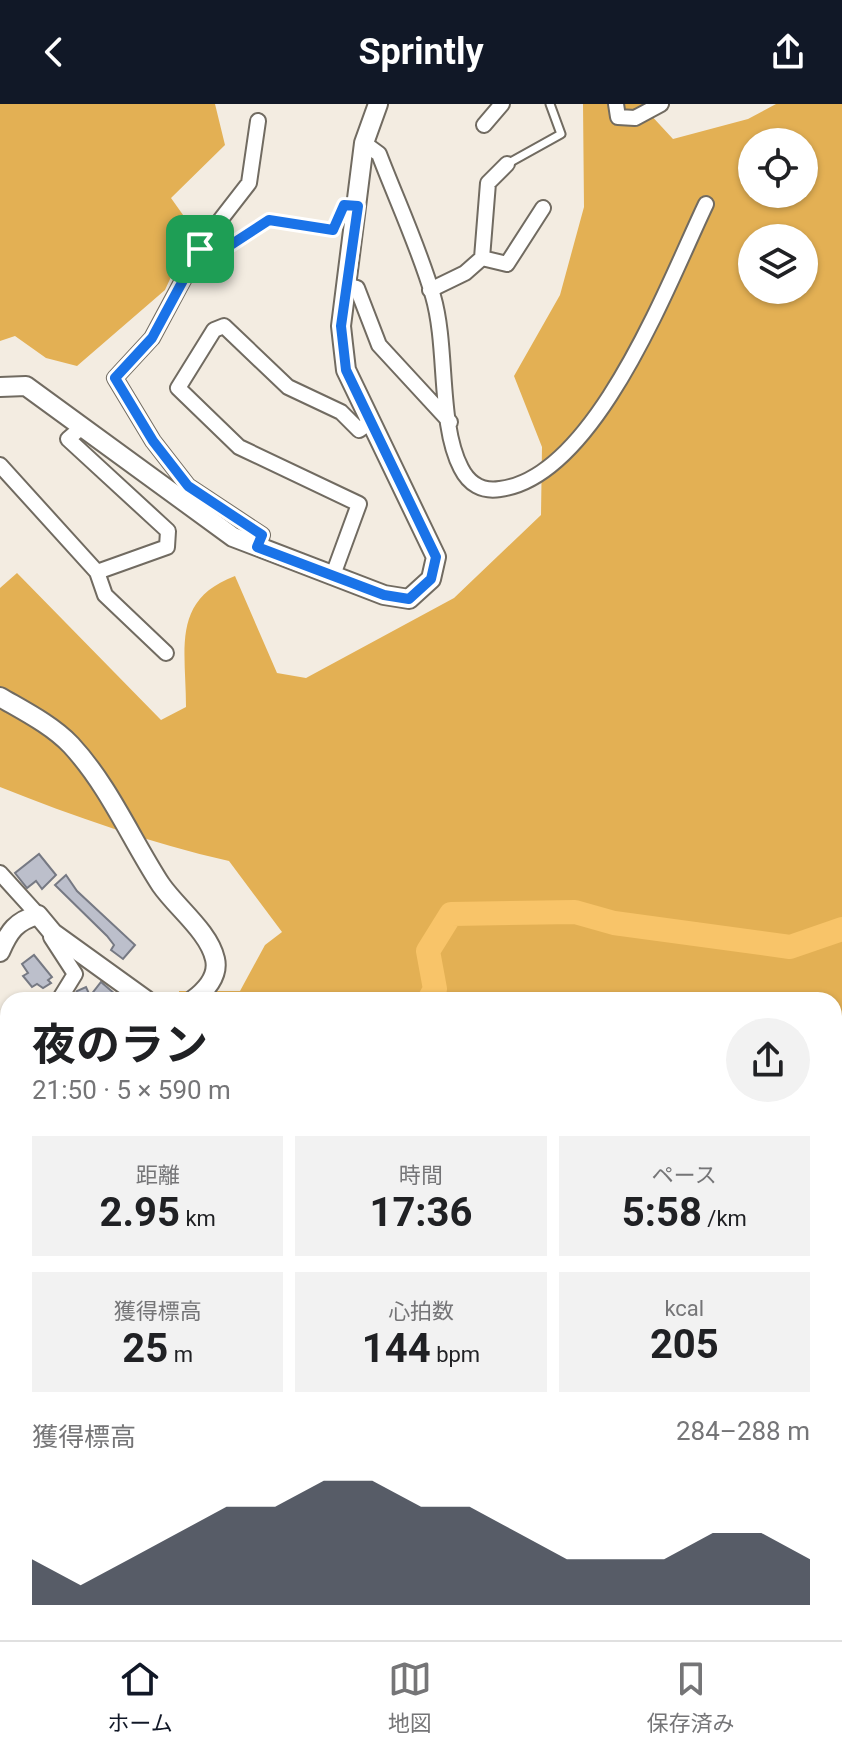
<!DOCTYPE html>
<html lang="ja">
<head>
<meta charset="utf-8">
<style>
	:root { --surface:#fff; --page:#f2f2f2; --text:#202124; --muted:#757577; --line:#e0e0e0; --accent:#111827 }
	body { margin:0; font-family:Roboto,"Noto Sans JP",sans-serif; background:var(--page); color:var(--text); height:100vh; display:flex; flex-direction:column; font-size:30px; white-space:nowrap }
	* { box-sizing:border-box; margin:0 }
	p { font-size:26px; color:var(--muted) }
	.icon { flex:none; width:44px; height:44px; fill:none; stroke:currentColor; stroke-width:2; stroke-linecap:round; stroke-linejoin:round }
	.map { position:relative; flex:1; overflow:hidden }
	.drawer { position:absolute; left:0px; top:888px; width:842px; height:648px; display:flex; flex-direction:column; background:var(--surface); border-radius:24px 24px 0 0; box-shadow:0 2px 6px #0004 }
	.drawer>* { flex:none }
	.fabs { position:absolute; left:738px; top:24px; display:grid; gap:16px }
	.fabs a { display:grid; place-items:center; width:80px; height:80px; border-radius:50%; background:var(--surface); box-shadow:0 2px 6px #0004; font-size:40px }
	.pin { position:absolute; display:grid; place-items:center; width:68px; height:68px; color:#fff; margin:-34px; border-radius:16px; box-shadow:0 4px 12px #0006 }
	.round { display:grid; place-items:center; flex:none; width:84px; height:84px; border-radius:42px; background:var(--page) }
	.overview { display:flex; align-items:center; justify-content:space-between; height:136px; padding:0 32px }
	h1 { font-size:44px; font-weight:700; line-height:60px }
	.figures { display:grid; grid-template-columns:repeat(3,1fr); gap:12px; height:136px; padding:8px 32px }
	.figures div { display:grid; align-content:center; border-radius:0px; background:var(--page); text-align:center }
	.figures b { font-size:40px; font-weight:700 }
	.figures small { font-size:22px; font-weight:400 }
	.figures p { font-size:22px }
	.chart { height:224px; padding:16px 32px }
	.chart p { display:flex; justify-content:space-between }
	.chart svg { width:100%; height:144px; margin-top:8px; fill:var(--accent); opacity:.7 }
	header { display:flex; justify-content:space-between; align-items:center; height:104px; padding:0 32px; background:var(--accent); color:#fff; font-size:36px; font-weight:700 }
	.tabs { display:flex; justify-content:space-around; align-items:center; height:112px; border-top:2px solid var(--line); background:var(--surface); font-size:22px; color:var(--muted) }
	.tabs a { display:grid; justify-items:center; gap:4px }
	.tabs .selected { color:var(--accent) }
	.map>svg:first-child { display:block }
</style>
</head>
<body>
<header><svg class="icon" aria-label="back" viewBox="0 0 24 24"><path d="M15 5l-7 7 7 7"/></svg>Sprintly<svg class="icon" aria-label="share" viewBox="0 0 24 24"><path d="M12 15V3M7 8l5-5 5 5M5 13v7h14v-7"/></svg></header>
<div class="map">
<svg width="842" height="1536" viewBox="0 0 842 1536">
	<rect width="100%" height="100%" fill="#f3ece1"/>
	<!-- forest -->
	<path fill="#e3b054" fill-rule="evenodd" d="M 0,0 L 215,0 L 225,41 L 171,94 L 193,125 L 165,186 L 77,262 L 46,254 L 15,232 L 0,237 Z
		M 583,0 L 646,0 L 648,8 L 673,35 L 748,15 L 776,0 L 842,0 L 842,949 L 834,952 L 834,896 L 179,896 L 179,887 L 240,887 L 265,841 L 282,828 L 229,757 C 150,739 75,713 0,683 L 0,484 L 17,469 L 161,616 L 186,603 C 186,545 171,496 235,472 L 277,569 L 306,574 L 454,494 L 541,411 L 542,343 L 514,272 L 560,191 L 584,103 ZM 752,38 L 804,38 L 804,90 L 752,90 ZM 752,134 L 804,134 L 804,186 L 752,186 Z
		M 842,1230 L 842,1504 L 834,1498 L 834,1232 Z"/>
	<!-- water -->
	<path fill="#f8c469" d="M 0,1394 L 8,1401 L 8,1528 L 190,1528 L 203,1536 L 0,1536 Z"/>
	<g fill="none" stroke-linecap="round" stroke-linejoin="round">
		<!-- river -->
		<path stroke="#f8c469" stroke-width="24" d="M 429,896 L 435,885 L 428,847 L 451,810 L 575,808 L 614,819 L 790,843 L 842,825
			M 0,1138 L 8,1133"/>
	</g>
	<!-- building -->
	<path fill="#bcbfcb" stroke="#767983" stroke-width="2" d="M 39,750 L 56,771 L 42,785 L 36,777 L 27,784 L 15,769 Z
		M 66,771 L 77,787 L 135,841 L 123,855 L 111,846 L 114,841 L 107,832 L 55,781 Z
		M 34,851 L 52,873 L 48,876 L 51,879 L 43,884 L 37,880 L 32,883 L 23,872 L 28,869 L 22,860 Z
		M 101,878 L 122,896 L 71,896 L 77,887 L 86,883 L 90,892 Z"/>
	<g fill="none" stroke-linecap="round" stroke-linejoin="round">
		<!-- service casing -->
		<g stroke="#716b61" stroke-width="11">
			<path id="service" d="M 507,60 L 561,30 L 550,0
				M 200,145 L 226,144 L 269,116 L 333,126 L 344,101 L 357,102"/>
		</g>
		<!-- minor casing -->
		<g stroke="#716b61" stroke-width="18">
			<path id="minor" d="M 616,0 L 618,13 L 635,14 L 661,0
				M 484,21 L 502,0
				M 364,39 L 379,50 C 397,97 419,144 433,192 C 448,243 438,320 461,364 C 469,380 482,388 500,385 C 596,373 669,177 706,100
				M 482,154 L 507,160 L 543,104
				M 349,182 L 357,184 L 379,241 L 450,318
				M 430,186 L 465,169 L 482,154 L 488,79 L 507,60
				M 82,323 L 68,335 L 168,427 L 167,443 L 97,468 L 105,491 L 166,549
				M 0,361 L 97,468
				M 257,443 L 262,431 L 188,382 L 153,337 L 115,274 L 152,234 L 204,137 L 249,79 L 258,17
				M 333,471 L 359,400 L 239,343 L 178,284 L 214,226 L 224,222 L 288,283 L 341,308 L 359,326 L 372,317
				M 0,769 L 38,811
				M 51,833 L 75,870 L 59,896
				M 0,982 L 8,971
				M 0,1115 L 8,1125
				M 0,1174 L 8,1167
				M 834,1205 L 842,1204
				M 0,1236 L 6,1239"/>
		</g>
		<!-- tertiary casing -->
		<g stroke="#716b61" stroke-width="22">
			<path id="tertiary" d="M 0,283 L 26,282 L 233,433 L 384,491 L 409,495 L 431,475 L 436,453 L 346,266 L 343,240 L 341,222 L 364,39 L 378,0
				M 0,593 C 24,607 52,621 71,641 C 109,682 131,735 161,781 C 177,804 209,828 215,855 C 219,872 205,887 193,896
				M 0,848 C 9,827 16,817 38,811 L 53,829 L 146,896"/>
		</g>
		<!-- trunk casing -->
		<g stroke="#cfcfce" stroke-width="28">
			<path id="trunk" d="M 0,1070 L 8,1077
				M 346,1528 L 350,1536"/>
		</g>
		<!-- service -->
		<use href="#service" stroke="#fff" stroke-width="7"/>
		<!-- minor -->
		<use href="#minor" stroke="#fff" stroke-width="14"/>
		<!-- tertiary -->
		<use href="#tertiary" stroke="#fff" stroke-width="18"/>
		<!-- trunk -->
		<use href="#trunk" stroke="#c2a472" stroke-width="24"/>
	</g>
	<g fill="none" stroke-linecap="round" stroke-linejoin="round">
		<!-- route casing -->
		<g stroke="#fff" stroke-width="16">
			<path id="route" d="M 344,101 L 358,102 L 341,222 L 346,266 L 436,453 L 431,475 L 409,495 L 384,491 L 257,443 L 262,431 L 188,382 L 153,337 L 115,274 L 152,234 L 200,145 L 226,144 L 269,116 L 333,126 Z"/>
		</g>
		<!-- route -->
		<use href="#route" stroke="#1a73e8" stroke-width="10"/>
	</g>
</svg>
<div class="fabs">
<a><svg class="icon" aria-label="locate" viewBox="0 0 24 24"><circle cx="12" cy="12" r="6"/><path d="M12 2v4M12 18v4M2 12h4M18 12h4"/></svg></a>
<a><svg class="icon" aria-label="layers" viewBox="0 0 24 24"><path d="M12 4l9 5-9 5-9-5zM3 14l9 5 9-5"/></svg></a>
</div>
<div class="pin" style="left:200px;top:145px;background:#1e9e55"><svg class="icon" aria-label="arrive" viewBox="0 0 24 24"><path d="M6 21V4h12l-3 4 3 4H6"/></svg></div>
<section class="drawer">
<div class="overview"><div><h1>夜のラン</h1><p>21:50 · 5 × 590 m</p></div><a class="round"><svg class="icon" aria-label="share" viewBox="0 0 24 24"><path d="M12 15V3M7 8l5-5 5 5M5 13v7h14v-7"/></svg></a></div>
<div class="figures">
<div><p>距離</p><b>2.95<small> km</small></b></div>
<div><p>時間</p><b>17:36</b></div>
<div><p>ペース</p><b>5:58<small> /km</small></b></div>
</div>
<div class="figures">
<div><p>獲得標高</p><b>25<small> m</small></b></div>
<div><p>心拍数</p><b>144<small> bpm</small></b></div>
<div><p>kcal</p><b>205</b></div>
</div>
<div class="chart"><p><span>獲得標高</span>284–288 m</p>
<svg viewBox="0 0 160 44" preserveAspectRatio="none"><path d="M0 44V30L10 38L20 30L30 22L40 14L50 14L60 6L70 6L80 14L90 14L100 22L110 30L120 30L130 30L140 22L150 22L160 30V44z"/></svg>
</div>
</section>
</div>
<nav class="tabs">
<a class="selected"><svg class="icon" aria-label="home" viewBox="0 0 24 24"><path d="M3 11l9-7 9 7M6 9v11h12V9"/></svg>ホーム</a>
<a><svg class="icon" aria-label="map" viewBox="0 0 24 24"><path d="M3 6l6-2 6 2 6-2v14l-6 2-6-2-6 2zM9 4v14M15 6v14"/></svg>地図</a>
<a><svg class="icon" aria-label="saved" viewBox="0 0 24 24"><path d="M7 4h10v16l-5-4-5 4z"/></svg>保存済み</a>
</nav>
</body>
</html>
